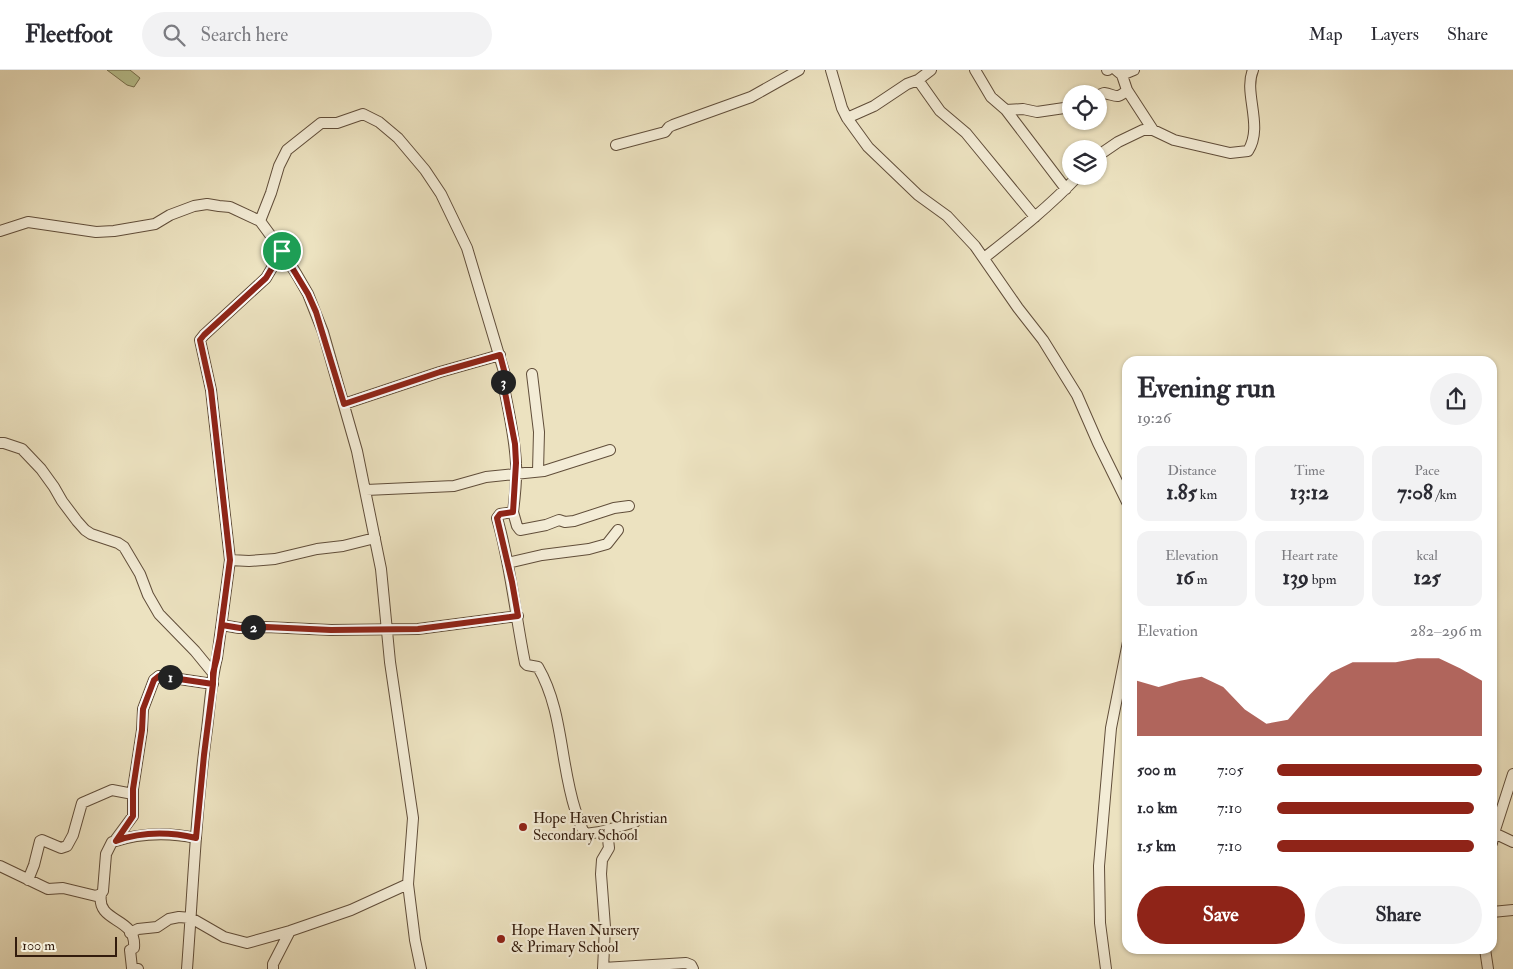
<!DOCTYPE html>
<html lang="en">
<head>
<meta charset="utf-8">
<style>
	:root { --surface:#fff; --page:#f2f2f3; --text:#2b2b33; --muted:#7c7c81; --line:#e1e1e2; --accent:#8f2418 }
	body { margin:0; font-family:"IM FELL Double Pica",serif; background:var(--page); color:var(--text); height:100vh; display:flex; flex-direction:column; font-size:19px; white-space:nowrap }
	* { box-sizing:border-box; margin:0 }
	p { font-size:16px; color:var(--muted) }
	.icon { flex:none; width:28px; height:28px; fill:none; stroke:currentColor; stroke-width:2; stroke-linecap:round; stroke-linejoin:round }
	.map { position:relative; flex:1; overflow:hidden }
	.sheet { position:absolute; left:1122px; top:286px; width:375px; height:598px; display:flex; flex-direction:column; background:var(--surface); border-radius:15px; box-shadow:0 1px 4px #0004 }
	.sheet>* { flex:none }
	.fabs { position:absolute; left:1062px; top:15px; display:grid; gap:10px }
	.fabs a { display:grid; place-items:center; width:45px; height:45px; border-radius:50%; background:var(--surface); box-shadow:0 1px 4px #0004; font-size:25px }
	.scale { position:absolute; left:15px; bottom:12px; width:102px; box-sizing:border-box; padding-left:5px; border:2px solid #331c0d; border-top:0; font-size:14px; line-height:18px; white-space:nowrap; color:#331c0d; -webkit-text-stroke:4px #f3ecd6; paint-order:stroke }
	.pin { position:absolute; display:grid; place-items:center; width:42px; height:42px; color:#fff; margin:-21px; border:2px solid #fff; border-radius:50%; box-shadow:0 1px 5px #0007 }
	.km { position:absolute; width:25px; height:25px; margin:-12px; border-radius:50%; background:#222; color:#fff; font-size:14px; line-height:25px; text-align:center }
	.round { display:grid; place-items:center; flex:none; width:52px; height:52px; border-radius:26px; background:var(--page) }
	.overview { display:flex; align-items:center; justify-content:space-between; height:85px; padding:0 15px }
	h1 { font-size:28px; font-weight:800; line-height:38px }
	.metrics { display:grid; grid-template-columns:repeat(3,1fr); gap:8px; height:85px; padding:5px 15px }
	.metrics div { display:grid; align-content:center; border-radius:12px; background:var(--page); text-align:center }
	.metrics b { font-size:21px; font-weight:800 }
	.metrics small { font-size:14px; font-weight:400 }
	.metrics p { font-size:14px }
	.chart { height:140px; padding:10px 15px }
	.chart p { display:flex; justify-content:space-between }
	.chart svg { width:100%; height:90px; margin-top:5px; fill:var(--accent); opacity:.7 }
	.action { display:flex; gap:10px; margin-top:auto; padding:10px 15px }
	.action a { flex:1; height:58px; border-radius:30px; background:var(--accent); color:#fff; font-size:20px; font-weight:800; line-height:58px; text-align:center }
	.action a+a { background:var(--page); color:var(--text) }
	ul { padding:0 15px; list-style:none; font-size:16px }
	li { display:grid; grid-template-columns:80px 60px 1fr; align-items:center; height:38px }
	li i { height:12px; border-radius:6px; background:var(--accent) }
	header { display:flex; align-items:center; gap:30px; box-sizing:border-box; height:70px; padding:0 25px; background:var(--surface); border-bottom:1px solid var(--line) }
	header strong { font-size:24px }
	nav { display:flex; gap:28px; margin-inline-start:auto; font-size:18px }
	.search { width:350px; height:45px; background:var(--page); display:flex; align-items:center; gap:12px; box-sizing:border-box; padding:0 18px; border-radius:28px; color:var(--muted); font-size:19px }
	.map>svg:first-child { display:block }
</style>
</head>
<body>
<header>
<strong>Fleetfoot</strong>
<div class="search"><svg class="icon" aria-label="search" viewBox="0 0 24 24"><circle cx="10" cy="10" r="6"/><path d="M15 15l6 6"/></svg>Search here</div>
<nav><a>Map</a><a>Layers</a><a>Share</a></nav>
</header>
<div class="map">
<svg width="1513" height="899" viewBox="0 0 1513 899">
	<rect width="100%" height="100%" fill="#ece2c0"/>
	<filter id="stains"><feTurbulence type="fractalNoise" baseFrequency=".004" numOctaves="4"/><feColorMatrix values="0 0 0 0 .2 0 0 0 0 .09 0 0 0 0 .02 0 0 0 .5 -.17"/></filter>
	<radialGradient id="worn" r=".72"><stop offset=".6" stop-color="#630" stop-opacity="0"/><stop offset="1" stop-color="#630" stop-opacity=".3"/></radialGradient>
	<!-- green -->
	<path fill="#b9c391" stroke="#76704f" d="M 107,0 L 130,0 L 140,8 L 134,17 L 127,15 Z"/>
	<g fill="none" stroke-linecap="round" stroke-linejoin="round">
		<!-- minor casing -->
		<g stroke="#614e3a" stroke-width="12">
			<path id="minor" d="M 831,0 L 842,38 L 847,48 L 868,77 L 918,125 L 947,146 L 975,176 L 1018,238 L 1043,270 L 1077,325 L 1098,373 L 1128,434
				M 975,0 L 991,27 L 1006,40 L 1066,119
				M 1107,0 L 1108,0
				M 1116,0 L 1122,5 L 1127,20 L 1153,60
				M 1122,5 L 1134,0
				M 918,10 L 940,41 L 966,63 L 1035,147
				M 1099,25 L 1104,23 C 1116,25 1117,30 1127,20
				M 1006,40 L 1023,39 L 1037,42 L 1071,37
				M 847,48 L 874,36 L 907,14 L 918,10 L 931,0
				M 616,75 L 665,62 L 669,57 L 673,55 L 751,27 L 799,0
				M 1099,85 L 1118,72 L 1143,60 L 1153,60 L 1174,70 L 1230,83 L 1248,81 C 1264,56 1243,23 1253,0
				M 260,151 L 271,123 L 279,96 L 287,80 L 321,53 L 337,53 L 363,44 L 379,52 L 398,68 L 425,100 L 441,124 L 467,178 L 505,305 L 503,312 C 508,339 515,367 516,394 C 517,410 515,426 513,442 L 500,444 L 497,448 C 511,496 515,544 525,593 L 527,595 L 538,597 C 563,640 560,692 575,739 C 578,748 580,756 585,764 L 600,762 L 635,752
				M 0,161 L 28,152 L 96,162 L 114,161 L 155,154 L 170,145 L 194,136 L 207,134 L 219,136 L 230,137 L 260,151 L 282,181 L 297,205 L 308,224 L 323,262 L 357,381 L 381,499 L 390,592 L 413,748 L 408,814 L 415,870 L 421,899
				M 984,188 C 1017,162 1049,137 1078,106
				M 532,304 L 539,362 L 538,401
				M 344,334 L 440,302 L 500,285
				M 0,373 L 4,373 L 22,379 L 41,399 L 54,417 L 62,431 L 77,451 L 85,460 L 91,464 L 118,473 L 124,477 L 140,504 L 148,525 L 159,544 L 195,581 L 213,603
				M 366,420 L 454,416 L 486,407 L 544,401 L 610,380
				M 513,442 L 517,456 L 520,460 L 546,455 L 559,450 L 565,452 L 574,451 L 614,438 L 629,436
				M 230,490 L 249,491 L 275,489 L 317,479 L 343,476 L 375,468
				M 508,493 L 542,485 L 589,479 L 607,474 L 618,460
				M 222,555 L 239,558 L 266,557 L 331,560 L 418,559 L 518,546
				M 1494,763 L 1513,772
				M 116,769 L 133,746 L 133,719 L 142,660 L 143,639 L 154,610 L 159,606 L 213,614
				M 1492,773 L 1494,763 L 1513,704
				M 0,796 L 48,819 L 63,818 L 96,826 L 101,824 L 103,821 L 106,784 L 112,772 C 140,763 167,762 196,768
				M 28,810 L 34,795 L 40,771 L 42,770 L 61,778 L 67,776 L 73,765 L 82,733 L 112,720 L 133,724
				M 101,824 C 96,854 137,846 134,878 L 130,880 L 132,898 L 138,899
				M 1492,842 L 1513,840
				M 130,863 L 138,859 L 157,857 L 169,849 L 179,847 L 191,848 L 224,867 L 247,873 L 290,861 L 351,840 L 408,814
				M 1485,879 L 1488,899
				M 603,898 L 686,893 L 691,895 L 693,899
				M 187,899 C 193,819 196,739 207,659 C 210,635 211,611 217,588 L 230,490 L 211,320 L 200,270 L 204,265 L 266,208 L 282,181
				M 273,899 L 273,894 L 290,861
				M 603,899 L 605,857 L 601,804 L 602,790 L 609,778 L 607,760
				M 1106,899 L 1100,853 L 1099,796 L 1111,658 L 1128,572"/>
		</g>
		<!-- minor -->
		<use href="#minor" stroke="#f3ecd6" stroke-width="10"/>
	</g>
	<g fill="none" stroke-linecap="round" stroke-linejoin="round">
		<!-- route casing -->
		<g stroke="#fff" stroke-width="10">
			<path id="route" d="M 282,181 L 266,208 L 204,265 L 200,270 L 211,320 L 230,490 L 217,588 L 213,603 L 213,614 L 159,606 L 154,610 L 143,639 L 142,660 L 133,719 L 133,746 L 116,771 C 141,762 170,762 196,768 L 204,685 L 213,614 C 213,595 219,575 222,555 L 240,558 L 266,557 L 331,560 L 418,559 L 518,546 L 512,512 L 497,448 L 500,444 L 513,442 L 516,393 L 515,374 L 503,312 L 505,304 L 500,285 L 440,302 L 344,334 L 316,242 L 308,224 L 282,181"/>
		</g>
		<!-- route -->
		<use href="#route" stroke="#8f2418" stroke-width="6"/>
	</g>
	<!-- markers -->
	<g fill="#8f2418" stroke="#f3ecd6" stroke-width="2">
		<circle cx="523" cy="757" r="5"/>
		<circle cx="501" cy="869" r="5"/>
	</g>
	<g text-anchor="middle" stroke-width="4.5" stroke-linejoin="round" paint-order="stroke">
		<!-- poi labels -->
		<g font-size="15" fill="#331c0d" stroke="#f3ecd6" text-anchor="start">
			<text x="533" y="753">Hope Haven Christian<tspan x="533" dy="17">Secondary School</tspan></text>
			<text x="511" y="865">Hope Haven Nursery<tspan x="511" dy="17">&amp; Primary School</tspan></text>
		</g>
	</g>
	<rect width="100%" height="100%" filter="url(#stains)"/>
	<rect width="100%" height="100%" fill="url(#worn)"/>
</svg>
<div class="fabs">
<a><svg class="icon" aria-label="locate" viewBox="0 0 24 24"><circle cx="12" cy="12" r="6"/><path d="M12 2v4M12 18v4M2 12h4M18 12h4"/></svg></a>
<a><svg class="icon" aria-label="layers" viewBox="0 0 24 24"><path d="M12 4l9 5-9 5-9-5zM3 14l9 5 9-5"/></svg></a>
</div>
<div class="scale">100 m</div>
<div class="pin" style="left:282px;top:181px;background:#1e9e55"><svg class="icon" aria-label="arrive" viewBox="0 0 24 24"><path d="M6 21V4h12l-3 4 3 4H6"/></svg></div>
<b class="km" style="left:170px;top:607px">1</b>
<b class="km" style="left:253px;top:557px">2</b>
<b class="km" style="left:503px;top:312px">3</b>
<section class="sheet">
<div class="overview"><div><h1>Evening run</h1><p>19:26</p></div><a class="round"><svg class="icon" aria-label="share" viewBox="0 0 24 24"><path d="M12 15V3M7 8l5-5 5 5M5 13v7h14v-7"/></svg></a></div>
<div class="metrics">
<div><p>Distance</p><b>1.85<small> km</small></b></div>
<div><p>Time</p><b>13:12</b></div>
<div><p>Pace</p><b>7:08<small> /km</small></b></div>
</div>
<div class="metrics">
<div><p>Elevation</p><b>16<small> m</small></b></div>
<div><p>Heart rate</p><b>139<small> bpm</small></b></div>
<div><p>kcal</p><b>125</b></div>
</div>
<div class="chart"><p><span>Elevation</span>282–296 m</p>
<svg viewBox="0 0 160 44" preserveAspectRatio="none"><path d="M0 44V17L10 20L20 17L30 15L40 20L50 31L60 38L70 36L80 24L90 13L100 8L110 8L120 8L130 6L140 6L150 11L160 17V44z"/></svg>
</div>
<ul>
<li><b>500 m</b>7:05<i style="width:100%"></i></li>
<li><b>1.0 km</b>7:10<i style="width:96%"></i></li>
<li><b>1.5 km</b>7:10<i style="width:96%"></i></li>
</ul>
<div class="action"><a>Save</a><a>Share</a></div>
</section>
</div>
</body>
</html>
